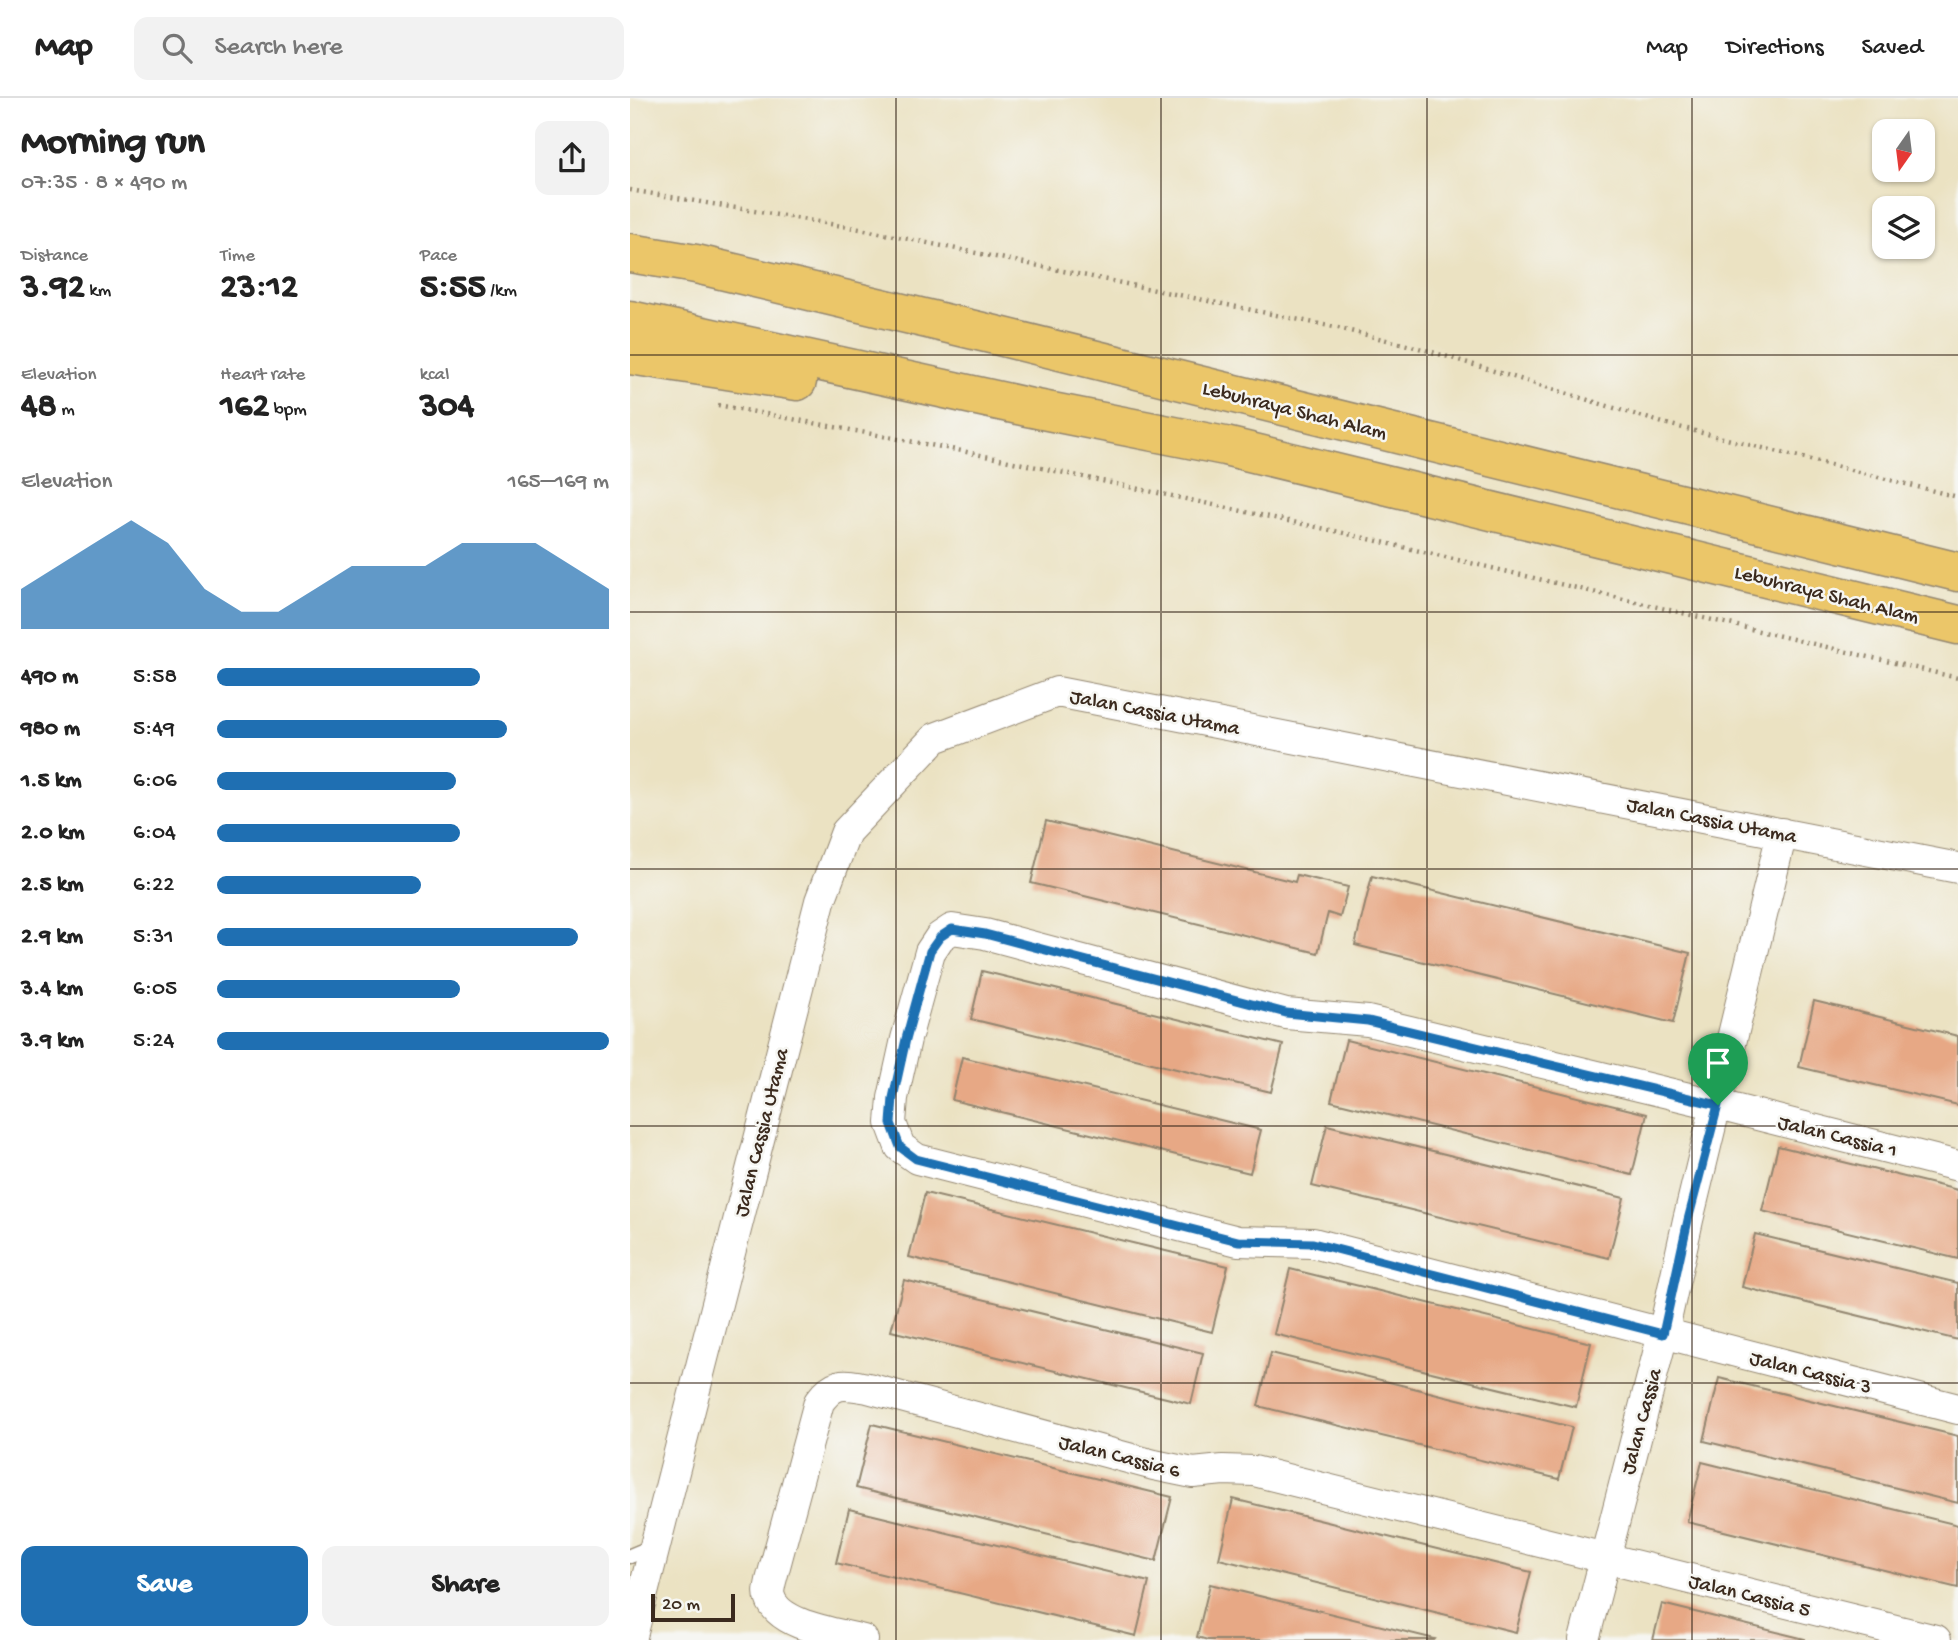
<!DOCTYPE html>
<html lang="en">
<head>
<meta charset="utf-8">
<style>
	:root { --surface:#fff; --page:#f2f2f2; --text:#222; --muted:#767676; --line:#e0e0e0; --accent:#1f6fb2 }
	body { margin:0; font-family:"Gochi Hand",sans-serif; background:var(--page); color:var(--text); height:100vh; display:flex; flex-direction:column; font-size:26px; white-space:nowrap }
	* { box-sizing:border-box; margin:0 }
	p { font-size:23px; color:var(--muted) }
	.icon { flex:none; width:38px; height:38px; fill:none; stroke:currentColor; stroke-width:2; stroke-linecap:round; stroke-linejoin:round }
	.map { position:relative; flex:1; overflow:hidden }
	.side { display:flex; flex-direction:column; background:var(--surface); width:630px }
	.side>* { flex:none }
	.needle { width:46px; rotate:194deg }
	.buttons { position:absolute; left:1242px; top:21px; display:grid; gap:14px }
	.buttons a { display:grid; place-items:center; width:63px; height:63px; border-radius:14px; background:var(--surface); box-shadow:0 2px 5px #0004; font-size:35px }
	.scale { position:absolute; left:21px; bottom:18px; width:84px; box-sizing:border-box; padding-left:7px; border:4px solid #3b2a1e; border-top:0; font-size:19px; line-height:24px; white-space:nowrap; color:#3b2a1e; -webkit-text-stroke:5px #f6f6f2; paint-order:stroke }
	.pin { position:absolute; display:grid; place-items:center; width:60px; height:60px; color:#fff; margin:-72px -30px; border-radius:50% 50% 50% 0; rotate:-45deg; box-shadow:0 0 7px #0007 }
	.pin .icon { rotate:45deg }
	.round { display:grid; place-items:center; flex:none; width:74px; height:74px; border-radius:14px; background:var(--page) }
	.summary { display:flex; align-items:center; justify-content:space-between; height:119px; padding:0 21px }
	h1 { font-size:38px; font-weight:700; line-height:52px }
	.figures { display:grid; grid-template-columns:repeat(3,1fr); gap:10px; height:119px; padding:7px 21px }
	.figures div { display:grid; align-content:center }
	.figures b { font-size:35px; font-weight:700 }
	.figures small { font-size:19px; font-weight:400 }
	.figures p { font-size:19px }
	.chart { height:196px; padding:14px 21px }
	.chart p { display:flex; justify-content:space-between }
	.chart svg { width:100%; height:126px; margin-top:7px; fill:var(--accent); opacity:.7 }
	.primary-button { display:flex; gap:14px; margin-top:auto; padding:14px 21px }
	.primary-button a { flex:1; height:80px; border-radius:14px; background:var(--accent); color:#fff; font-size:28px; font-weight:700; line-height:80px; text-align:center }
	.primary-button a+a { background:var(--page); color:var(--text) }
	ul { padding:0 21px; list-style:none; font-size:23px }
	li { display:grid; grid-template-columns:112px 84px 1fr; align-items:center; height:52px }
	li i { height:18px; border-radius:9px; background:var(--accent) }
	header { display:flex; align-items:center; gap:42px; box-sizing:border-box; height:98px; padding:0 35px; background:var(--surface); border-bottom:2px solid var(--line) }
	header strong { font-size:33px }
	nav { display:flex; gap:38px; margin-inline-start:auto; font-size:24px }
	.search { width:490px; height:63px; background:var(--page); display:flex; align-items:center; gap:18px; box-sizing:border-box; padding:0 24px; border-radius:14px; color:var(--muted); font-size:26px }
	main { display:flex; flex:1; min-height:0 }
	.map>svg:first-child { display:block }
</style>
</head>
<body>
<header>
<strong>Map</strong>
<div class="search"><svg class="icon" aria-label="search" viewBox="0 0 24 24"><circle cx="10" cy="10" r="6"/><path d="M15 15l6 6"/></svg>Search here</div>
<nav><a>Map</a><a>Directions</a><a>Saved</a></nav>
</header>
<main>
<section class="side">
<div class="summary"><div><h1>Morning run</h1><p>07:35 · 8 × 490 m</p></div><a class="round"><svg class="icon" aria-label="share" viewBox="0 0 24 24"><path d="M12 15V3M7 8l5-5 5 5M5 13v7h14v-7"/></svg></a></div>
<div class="figures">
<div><p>Distance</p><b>3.92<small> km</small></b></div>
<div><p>Time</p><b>23:12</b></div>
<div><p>Pace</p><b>5:55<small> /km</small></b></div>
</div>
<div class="figures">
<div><p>Elevation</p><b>48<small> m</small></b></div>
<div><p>Heart rate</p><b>162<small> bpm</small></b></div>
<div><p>kcal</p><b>304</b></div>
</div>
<div class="chart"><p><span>Elevation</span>165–169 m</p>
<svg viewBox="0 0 160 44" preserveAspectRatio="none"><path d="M0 44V30L10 22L20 14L30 6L40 14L50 30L60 38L70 38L80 30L90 22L100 22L110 22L120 14L130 14L140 14L150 22L160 30V44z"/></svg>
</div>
<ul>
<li><b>490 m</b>5:58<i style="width:67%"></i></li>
<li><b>980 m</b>5:49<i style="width:74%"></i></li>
<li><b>1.5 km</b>6:06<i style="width:61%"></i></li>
<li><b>2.0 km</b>6:04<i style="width:62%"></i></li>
<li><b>2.5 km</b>6:22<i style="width:52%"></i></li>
<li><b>2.9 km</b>5:31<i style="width:92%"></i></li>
<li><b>3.4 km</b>6:05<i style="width:62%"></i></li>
<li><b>3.9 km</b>5:24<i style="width:100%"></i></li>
</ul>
<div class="primary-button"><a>Save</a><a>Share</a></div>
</section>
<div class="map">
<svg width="1328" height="1542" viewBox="0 0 1328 1542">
	<rect width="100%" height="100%" fill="#f6f6f2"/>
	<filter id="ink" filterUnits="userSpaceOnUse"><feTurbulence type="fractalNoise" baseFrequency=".0143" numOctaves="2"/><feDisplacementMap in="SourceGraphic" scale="14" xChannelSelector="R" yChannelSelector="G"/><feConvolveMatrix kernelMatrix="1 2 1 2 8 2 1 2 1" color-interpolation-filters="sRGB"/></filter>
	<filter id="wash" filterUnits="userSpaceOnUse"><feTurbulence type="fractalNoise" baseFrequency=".00686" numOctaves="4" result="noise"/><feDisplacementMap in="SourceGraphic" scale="28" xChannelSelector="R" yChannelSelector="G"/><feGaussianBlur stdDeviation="1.57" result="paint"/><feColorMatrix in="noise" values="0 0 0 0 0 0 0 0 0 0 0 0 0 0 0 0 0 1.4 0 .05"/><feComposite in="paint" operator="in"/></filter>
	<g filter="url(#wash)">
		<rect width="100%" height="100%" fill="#ebe2c2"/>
		<g id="blocks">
			<!-- building -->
			<path fill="#e7a885" d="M 416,723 L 665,784 L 667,777 L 718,789 L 710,819 L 698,815 L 688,855 L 401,785 Z
				M 742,778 L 1060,855 L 1043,925 L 725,847 Z
				M 352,873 L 653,947 L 641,994 L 341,921 Z
				M 1184,903 L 1328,938 L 1328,1007 L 1169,969 Z
				M 716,942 L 1017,1016 L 1002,1077 L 701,1003 Z
				M 332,959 L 631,1032 L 620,1075 L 322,1002 Z
				M 697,1027 L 994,1100 L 979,1160 L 682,1088 Z
				M 1148,1048 L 1328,1092 L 1328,1161 L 1132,1113 Z
				M 295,1095 L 598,1168 L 582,1234 L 279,1159 Z
				M 1125,1136 L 1328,1185 L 1328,1242 L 1112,1189 Z
				M 660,1171 L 961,1245 L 946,1309 L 644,1236 Z
				M 274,1182 L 573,1255 L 561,1306 L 261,1233 Z
				M 641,1255 L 942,1329 L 929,1381 L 628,1308 Z
				M 1089,1280 L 1328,1338 L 1328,1405 L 1074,1343 Z
				M 242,1326 L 542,1399 L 526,1463 L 226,1390 Z
				M 1072,1364 L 1328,1427 L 1328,1490 L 1057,1424 Z
				M 603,1401 L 901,1474 L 886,1534 L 589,1461 Z
				M 219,1411 L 519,1484 L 506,1538 L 206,1465 Z
				M 580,1486 L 805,1541 L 804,1542 L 578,1542 L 567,1539 Z
				M 1032,1506 L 1175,1541 L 1175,1542 L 1023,1542 Z"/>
		</g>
	</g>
	<g filter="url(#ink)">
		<use href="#blocks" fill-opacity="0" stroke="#938670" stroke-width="2"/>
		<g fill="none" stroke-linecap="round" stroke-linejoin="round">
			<!-- service casing -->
			<g stroke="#938670" stroke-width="17">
				<path id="service" d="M 0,1458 L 24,1448"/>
			</g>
			<!-- minor casing -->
			<g stroke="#938670" stroke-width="32">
				<path id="minor" d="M 1328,1068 L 1088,1007 L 738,923 L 656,916 L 355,836 L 322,831 L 310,839 L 300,854 L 276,941 L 263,1000 L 261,1025 L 270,1049 L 287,1061 L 608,1143 L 683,1145 L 1328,1311
					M 1,1542 L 190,803 L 216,734 L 305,640 L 427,594 L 1328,770
					M 233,1542 C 207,1535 148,1528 140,1499 C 138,1495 140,1488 141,1483 L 189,1304 C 205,1282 214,1286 238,1290 L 524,1367 L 563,1375 L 593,1372 L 624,1373 L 1306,1542
					M 954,1542 L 1033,1236 L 1058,1122 L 1152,735"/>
			</g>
			<!-- motorway casing -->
			<g stroke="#938670" stroke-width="41">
				<path id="motorway" d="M 0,155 L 66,166 L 365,237 L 1328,474
					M 0,222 L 397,309 L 595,348 L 1328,527
					M 0,257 L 167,283"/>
			</g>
			<!-- path -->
			<path stroke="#938670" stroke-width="4.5" stroke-dasharray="2 5" stroke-linecap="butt" d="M 0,92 L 230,131 L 704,229 L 789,250 L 1033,325 L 1328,399
				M 88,307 L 332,353 L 705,433 L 1328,580"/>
			<!-- service -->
			<use href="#service" stroke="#fff" stroke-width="14"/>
			<!-- minor -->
			<use href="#minor" stroke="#fff" stroke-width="30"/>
			<!-- motorway -->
			<use href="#motorway" stroke="#ebc669" stroke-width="38"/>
		</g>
	</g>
	<g fill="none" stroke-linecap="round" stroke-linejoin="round" filter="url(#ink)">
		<!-- route casing -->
		<g stroke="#fff" stroke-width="14">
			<path id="route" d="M 322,831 L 355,836 L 656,915 L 738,923 L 1088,1007 L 1058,1122 L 1033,1236 L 683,1145 L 608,1143 L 286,1061 L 270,1049 L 261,1025 L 263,1000 L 276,941 L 300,853 L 310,839 Z"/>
		</g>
		<!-- route -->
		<use href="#route" stroke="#1f6fb2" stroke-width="9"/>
	</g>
	<!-- grid -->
	<path fill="none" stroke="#3b2a1e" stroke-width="2" stroke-opacity="0.55" d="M 266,0 L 266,1542M 531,0 L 531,1542M 797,0 L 797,1542M 1062,0 L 1062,1542M 0,257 L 1328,257M 0,514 L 1328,514M 0,771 L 1328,771M 0,1028 L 1328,1028M 0,1285 L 1328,1285"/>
	<g text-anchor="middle" stroke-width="5" stroke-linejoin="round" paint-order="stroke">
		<!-- street labels -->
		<g font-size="21" fill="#3b2a1e" stroke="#f6f6f2">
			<text transform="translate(665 311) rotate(14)" y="7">Lebuhraya Shah Alam</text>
			<text transform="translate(1197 495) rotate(14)" y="7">Lebuhraya Shah Alam</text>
			<text transform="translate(525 613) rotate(11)" y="7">Jalan Cassia Utama</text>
			<text transform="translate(1082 721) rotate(11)" y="7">Jalan Cassia Utama</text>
			<text transform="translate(130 1034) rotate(-76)" y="7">Jalan Cassia Utama</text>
			<text transform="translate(1208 1037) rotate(14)" y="7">Jalan Cassia 1</text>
			<text transform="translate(1181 1273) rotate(14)" y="7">Jalan Cassia 3</text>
			<text transform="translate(1010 1323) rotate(-75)" y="7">Jalan Cassia</text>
			<text transform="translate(490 1357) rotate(14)" y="7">Jalan Cassia 6</text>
			<text transform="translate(1120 1496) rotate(14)" y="7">Jalan Cassia 5</text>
		</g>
	</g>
</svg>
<div class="buttons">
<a><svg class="needle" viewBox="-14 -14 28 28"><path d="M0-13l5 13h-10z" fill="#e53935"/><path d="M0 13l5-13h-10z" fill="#767676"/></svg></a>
<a><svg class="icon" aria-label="layers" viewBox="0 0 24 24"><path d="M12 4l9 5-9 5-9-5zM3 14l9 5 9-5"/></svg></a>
</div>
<div class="scale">20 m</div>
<div class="pin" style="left:1088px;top:1007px;background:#1e9e55"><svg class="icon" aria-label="arrive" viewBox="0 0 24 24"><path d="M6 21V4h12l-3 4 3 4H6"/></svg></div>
</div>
</main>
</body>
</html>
